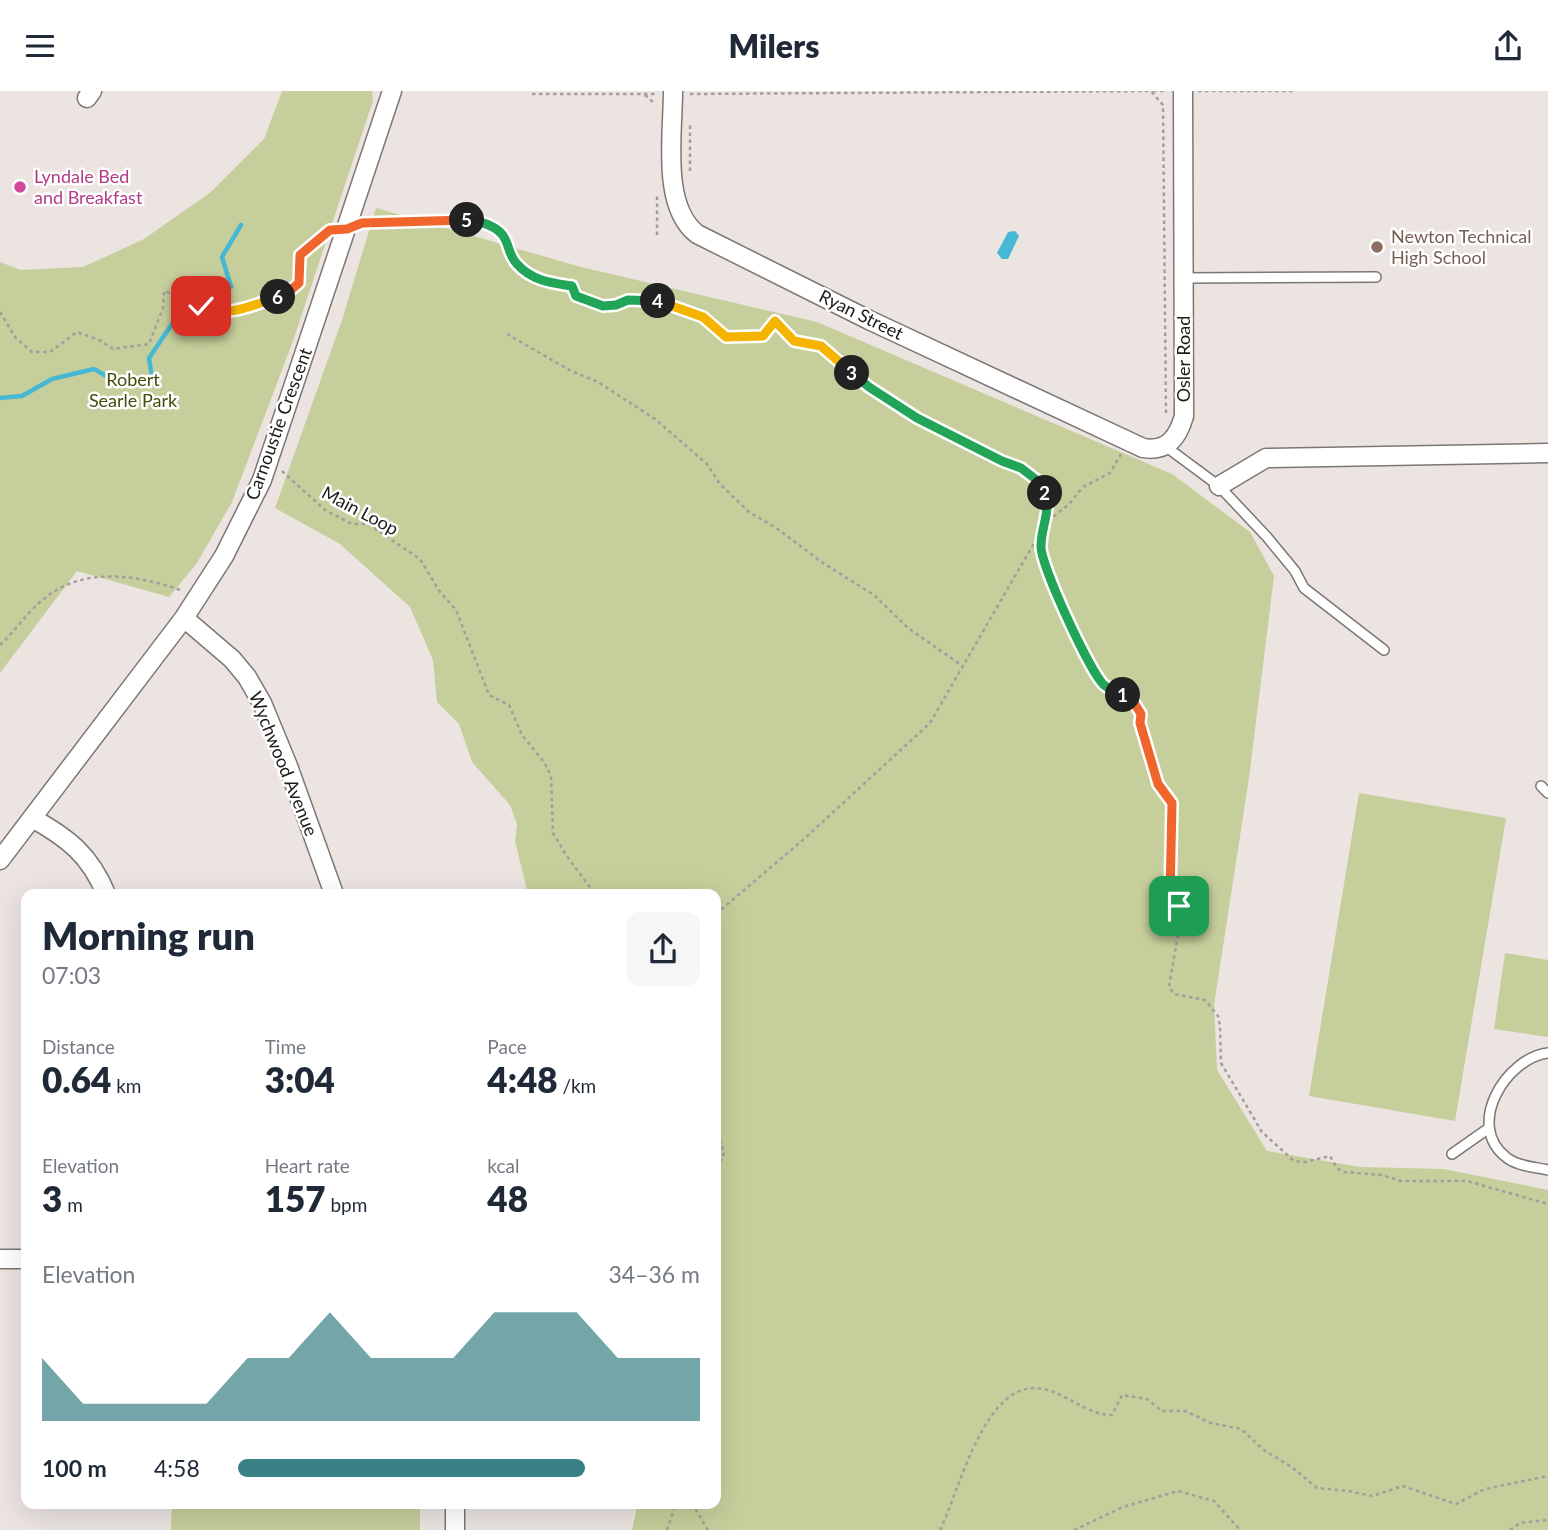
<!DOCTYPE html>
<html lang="en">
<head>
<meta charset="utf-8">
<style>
	:root { --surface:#fff; --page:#f6f6f7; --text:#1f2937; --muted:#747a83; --accent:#388086 }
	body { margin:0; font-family:Lato,sans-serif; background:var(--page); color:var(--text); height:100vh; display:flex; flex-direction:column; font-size:26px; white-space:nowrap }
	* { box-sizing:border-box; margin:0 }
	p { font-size:23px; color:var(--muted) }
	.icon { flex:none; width:38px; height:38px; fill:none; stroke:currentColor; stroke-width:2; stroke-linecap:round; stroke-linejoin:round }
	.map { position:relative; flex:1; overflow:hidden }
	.drawer { position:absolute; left:21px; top:798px; width:700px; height:620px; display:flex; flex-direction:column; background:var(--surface); border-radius:14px; box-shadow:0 7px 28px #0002 }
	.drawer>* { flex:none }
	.pin { position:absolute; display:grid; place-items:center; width:60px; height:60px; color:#fff; margin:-30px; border-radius:14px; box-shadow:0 4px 10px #0006 }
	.km { position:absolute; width:35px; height:35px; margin:-18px; border-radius:50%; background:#222; color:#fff; font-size:19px; line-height:35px; text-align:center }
	.round { display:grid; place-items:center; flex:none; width:74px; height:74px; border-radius:14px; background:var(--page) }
	.overview { display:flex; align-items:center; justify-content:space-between; height:119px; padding:0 21px }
	h1 { font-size:38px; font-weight:800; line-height:52px }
	.metrics { display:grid; grid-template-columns:repeat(3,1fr); gap:10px; height:119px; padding:7px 21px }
	.metrics div { display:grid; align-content:center }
	.metrics b { font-size:35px; font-weight:800 }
	.metrics small { font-size:19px; font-weight:400 }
	.metrics p { font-size:19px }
	.chart { height:196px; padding:14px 21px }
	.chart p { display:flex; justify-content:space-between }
	.chart svg { width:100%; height:126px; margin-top:7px; fill:var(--accent); opacity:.7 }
	ul { padding:0 21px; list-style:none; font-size:23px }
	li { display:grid; grid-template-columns:112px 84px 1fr; align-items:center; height:52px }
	li i { height:18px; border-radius:9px; background:var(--accent) }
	header { display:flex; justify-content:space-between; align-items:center; height:91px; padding:0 21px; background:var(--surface); font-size:32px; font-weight:800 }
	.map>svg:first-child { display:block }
</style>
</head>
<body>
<header><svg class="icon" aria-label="menu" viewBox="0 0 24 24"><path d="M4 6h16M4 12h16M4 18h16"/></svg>Milers<svg class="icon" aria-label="share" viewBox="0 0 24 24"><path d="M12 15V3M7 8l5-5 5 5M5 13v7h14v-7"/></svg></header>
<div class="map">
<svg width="1548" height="1439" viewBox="0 0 1548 1439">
	<rect width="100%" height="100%" fill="#ebe4e0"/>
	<!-- green -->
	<path fill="#c6ce9b" d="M 282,0 L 372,0 L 373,10 L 293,250 L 232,411 L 197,472 L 169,506 L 77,480 L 0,582 L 0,171 L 21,179 L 83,176 L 144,148 L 211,101 L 264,48 Z
		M 376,117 L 581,176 L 817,231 L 1172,383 L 1250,441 L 1274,485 L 1249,687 L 1214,914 L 1217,979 L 1267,1060 L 1360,1076 L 1444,1078 L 1548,1099 L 1548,1439 L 632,1439 L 638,1412 L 716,1412 L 716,803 L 528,803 L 515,750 L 517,733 L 510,714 L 472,671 L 459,633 L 437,611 L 433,569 L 410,516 L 340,453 L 275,417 L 342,229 Z
		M 1359,702 L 1506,727 L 1455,1030 L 1309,1005 Z
		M 1505,862 L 1548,869 L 1548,946 L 1494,938 Z
		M 172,1412 L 420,1412 L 420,1439 L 171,1439 Z"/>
	<!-- water -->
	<path fill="#47b8d4" d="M 1015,140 L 1019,145 L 1008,168 L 1002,168 L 997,162 L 1008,141 Z"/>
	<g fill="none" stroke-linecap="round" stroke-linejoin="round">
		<!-- stream -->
		<path stroke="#47b8d4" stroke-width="4.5" d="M 0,307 L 22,305 L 52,288 L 94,278 C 112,288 134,303 152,287 L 149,267 L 172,233 L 231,196 L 222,166 L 241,134"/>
		<!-- lane casing -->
		<g stroke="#7c7773" stroke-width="12">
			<path id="lane" d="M 1183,187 L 1376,186
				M 1165,355 L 1219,395 L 1267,446 L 1295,480 L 1304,497 L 1384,559
				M 1541,695 L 1548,702
				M 1548,962 C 1506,967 1465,1034 1506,1066 C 1516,1075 1535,1076 1548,1079
				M 1452,1063 L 1489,1037"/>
		</g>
		<!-- street casing -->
		<g stroke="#7c7773" stroke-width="21">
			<path id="street" d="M 673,0 C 673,43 661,115 697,143 L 869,229 L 1143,357 C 1168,361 1178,346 1184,325 L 1183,0
				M 87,7 L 92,0
				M 1219,395 L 1266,367 L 1548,362
				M 184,527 L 232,568 L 247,586 L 262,612 L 288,675 L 334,803
				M 32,727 C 68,747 90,764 106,803
				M 0,769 L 184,527 L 224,465 L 262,389 L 392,0
				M 0,1168 L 26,1168
				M 455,1439 L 455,1412"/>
		</g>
		<!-- path -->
		<path stroke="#a49e9b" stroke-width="2.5" stroke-dasharray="3.5 3.5" stroke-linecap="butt" d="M 1153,0 L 1167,0
			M 1198,0 L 1296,0
			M 532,3 L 658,3
			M 690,3 L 1151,0 L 1163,14 L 1166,325
			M 645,4 L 655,13
			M 690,80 L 690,31
			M 364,132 C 391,131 473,123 492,136 C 504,143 505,150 509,162 C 519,187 549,191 572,195 L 576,205 L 603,215 L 616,214 L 628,209 L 653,209 L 703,226 L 726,246 L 763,245 L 775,230 L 794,250 L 821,255 L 869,296 L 917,327 L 1002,370 L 1021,377 L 1038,390 L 1047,404 L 1048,423 L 1040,457 L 1042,465 L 1079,554 L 1090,575 L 1104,594 L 1133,610 L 1141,623 L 1140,632 L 1158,693 L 1172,712 L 1170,806 L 1179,815 L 1181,826 L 1169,896 L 1174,903 L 1205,909 L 1218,925 L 1220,935 L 1221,972 L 1262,1041 L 1294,1070 L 1305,1071 L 1330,1065 L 1337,1077 L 1343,1081 L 1382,1084 L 1401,1090 L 1467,1090 L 1548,1113
			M 657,144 L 657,102
			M 0,221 L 15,246 L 32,261 L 50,261 L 77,241 L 99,249 L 113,258 L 149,253 L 163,217 L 164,200 L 187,208 L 214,222 L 239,219 L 286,203 L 299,192 L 300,164 L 326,142
			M 507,243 L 571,280 L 598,291 L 655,328 L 707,373 L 720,393 L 749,421 L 775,436 L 823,472 L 874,504 L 908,537 L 964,576
			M 282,380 L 325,419 L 352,433 L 368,433 L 420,468 L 440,501 L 456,519 L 489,604 L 509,614 L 522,644 L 544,671 L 551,685 L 553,742 L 566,764 L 595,803
			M 1048,430 L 1068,414 L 1083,396 L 1110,382 L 1121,363
			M 0,554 C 16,539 28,520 45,507 C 84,475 139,484 183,500
			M 716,823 L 804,748 L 930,632 L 1044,435
			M 716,1035 L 724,1062 L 716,1081
			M 692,1412 L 708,1439
			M 667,1439 L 676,1412
			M 940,1439 C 959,1402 985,1285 1043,1298 C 1066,1302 1089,1325 1112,1324 L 1122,1304 L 1147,1308 L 1162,1320 L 1185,1320 L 1211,1332 L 1241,1338 L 1264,1359 L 1293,1377 L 1317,1397 L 1349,1400 L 1372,1405 L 1403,1395 L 1456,1413 L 1485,1398 L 1548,1385
			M 1074,1439 L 1123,1416 L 1178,1400 L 1214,1410 L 1240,1439
			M 1510,1439 L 1520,1432 L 1548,1429"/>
		<!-- lane -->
		<use href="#lane" stroke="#fff" stroke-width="9"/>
		<!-- street -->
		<use href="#street" stroke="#fff" stroke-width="18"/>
	</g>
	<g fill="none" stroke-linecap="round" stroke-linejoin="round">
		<!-- split-1 casing -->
		<g stroke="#fff" stroke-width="14">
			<path id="split-1" d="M 1123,604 L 1133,610 L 1141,623 L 1140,632 L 1158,693 L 1172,712 L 1170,806 L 1179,815"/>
		</g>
		<!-- split-2 casing -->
		<g stroke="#fff" stroke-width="14">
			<path id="split-2" d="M 1045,402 C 1051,421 1041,436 1041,455 C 1040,473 1090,581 1104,594 C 1109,598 1117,601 1123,604"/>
		</g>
		<!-- split-3 casing -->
		<g stroke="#fff" stroke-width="14">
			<path id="split-3" d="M 852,282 L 869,296 L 917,327 L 1002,370 L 1021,377 L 1038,390 L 1045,402"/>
		</g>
		<!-- split-4 casing -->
		<g stroke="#fff" stroke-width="14">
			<path id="split-4" d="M 658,210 L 703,226 L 726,246 L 763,245 L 775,230 L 794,250 L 821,255 L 852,282"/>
		</g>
		<!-- split-5 casing -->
		<g stroke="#fff" stroke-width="14">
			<path id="split-5" d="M 467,129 C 480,130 499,135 505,148 C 510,157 509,165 517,173 C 532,190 552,192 572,195 L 576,205 L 603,215 L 616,214 L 628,209 L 658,210"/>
		</g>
		<!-- split-6 casing -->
		<g stroke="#fff" stroke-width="14">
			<path id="split-6" d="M 278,206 L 286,203 L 299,192 L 300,164 L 330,139 L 347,138 L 362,132 L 467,129"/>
		</g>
		<!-- split-7 casing -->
		<g stroke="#fff" stroke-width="14">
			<path id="split-7" d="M 201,215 C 226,228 253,214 278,206"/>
		</g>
		<!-- split-1 -->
		<use href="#split-1" stroke="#f0652b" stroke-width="9"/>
		<!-- split-2 -->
		<use href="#split-2" stroke="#22a559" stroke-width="9"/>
		<!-- split-3 -->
		<use href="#split-3" stroke="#22a559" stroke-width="9"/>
		<!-- split-4 -->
		<use href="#split-4" stroke="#f5b400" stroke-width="9"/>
		<!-- split-5 -->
		<use href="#split-5" stroke="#22a559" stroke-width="9"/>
		<!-- split-6 -->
		<use href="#split-6" stroke="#f0652b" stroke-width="9"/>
		<!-- split-7 -->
		<use href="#split-7" stroke="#f5b400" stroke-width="9"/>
	</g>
	<!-- markers -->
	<circle fill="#d1479c" stroke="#fff" stroke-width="2.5" cx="20" cy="96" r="7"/>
	<circle fill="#8d6e63" stroke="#fff" stroke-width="2.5" cx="1377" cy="156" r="7"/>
	<g text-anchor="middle" stroke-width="5" stroke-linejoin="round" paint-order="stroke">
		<!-- hotel labels -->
		<g font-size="18" fill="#b23c85" stroke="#fff" text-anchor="start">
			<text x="34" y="92">Lyndale Bed<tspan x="34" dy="21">and Breakfast</tspan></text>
		</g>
		<!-- education labels -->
		<g font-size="18" fill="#785e54" stroke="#fff" text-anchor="start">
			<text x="1391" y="152">Newton Technical<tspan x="1391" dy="21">High School</tspan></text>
		</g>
		<!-- street labels -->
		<g font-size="18" fill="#1d1b1a" stroke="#fff">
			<text transform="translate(861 224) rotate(26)" y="6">Ryan Street</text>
			<text transform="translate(1184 268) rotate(-90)" y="6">Osler Road</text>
			<text transform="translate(279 333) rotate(-70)" y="6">Carnoustie Crescent</text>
			<text transform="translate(360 420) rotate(28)" y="6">Main Loop</text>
			<text transform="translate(283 673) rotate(68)" y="6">Wychwood Avenue</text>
		</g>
		<!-- park labels -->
		<g font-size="18" fill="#464b0c" stroke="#fff">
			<text x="133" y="295">Robert<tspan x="133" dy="21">Searle Park</tspan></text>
		</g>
	</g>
</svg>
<div class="pin" style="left:1179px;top:815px;background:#1e9e55"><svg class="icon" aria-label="arrive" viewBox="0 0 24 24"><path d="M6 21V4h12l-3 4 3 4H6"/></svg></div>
<div class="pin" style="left:201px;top:215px;background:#d93025"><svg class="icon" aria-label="check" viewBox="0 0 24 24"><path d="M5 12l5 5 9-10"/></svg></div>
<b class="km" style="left:1123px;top:604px">1</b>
<b class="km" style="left:1045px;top:402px">2</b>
<b class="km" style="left:852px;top:282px">3</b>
<b class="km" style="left:658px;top:210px">4</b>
<b class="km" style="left:467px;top:129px">5</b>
<b class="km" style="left:278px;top:206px">6</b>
<section class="drawer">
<div class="overview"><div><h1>Morning run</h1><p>07:03</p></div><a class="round"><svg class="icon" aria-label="share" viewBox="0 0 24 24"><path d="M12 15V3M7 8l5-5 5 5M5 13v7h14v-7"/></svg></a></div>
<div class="metrics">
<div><p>Distance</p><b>0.64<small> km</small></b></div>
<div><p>Time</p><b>3:04</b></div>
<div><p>Pace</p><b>4:48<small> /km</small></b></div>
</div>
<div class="metrics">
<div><p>Elevation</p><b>3<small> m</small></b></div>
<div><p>Heart rate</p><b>157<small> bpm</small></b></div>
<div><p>kcal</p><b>48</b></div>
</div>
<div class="chart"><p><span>Elevation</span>34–36 m</p>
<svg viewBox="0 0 160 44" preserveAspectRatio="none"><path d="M0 44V22L10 38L20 38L30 38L40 38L50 22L60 22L70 6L80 22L90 22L100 22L110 6L120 6L130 6L140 22L150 22L160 22V44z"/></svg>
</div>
<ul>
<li><b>100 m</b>4:58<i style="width:75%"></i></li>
</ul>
</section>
</div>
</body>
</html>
